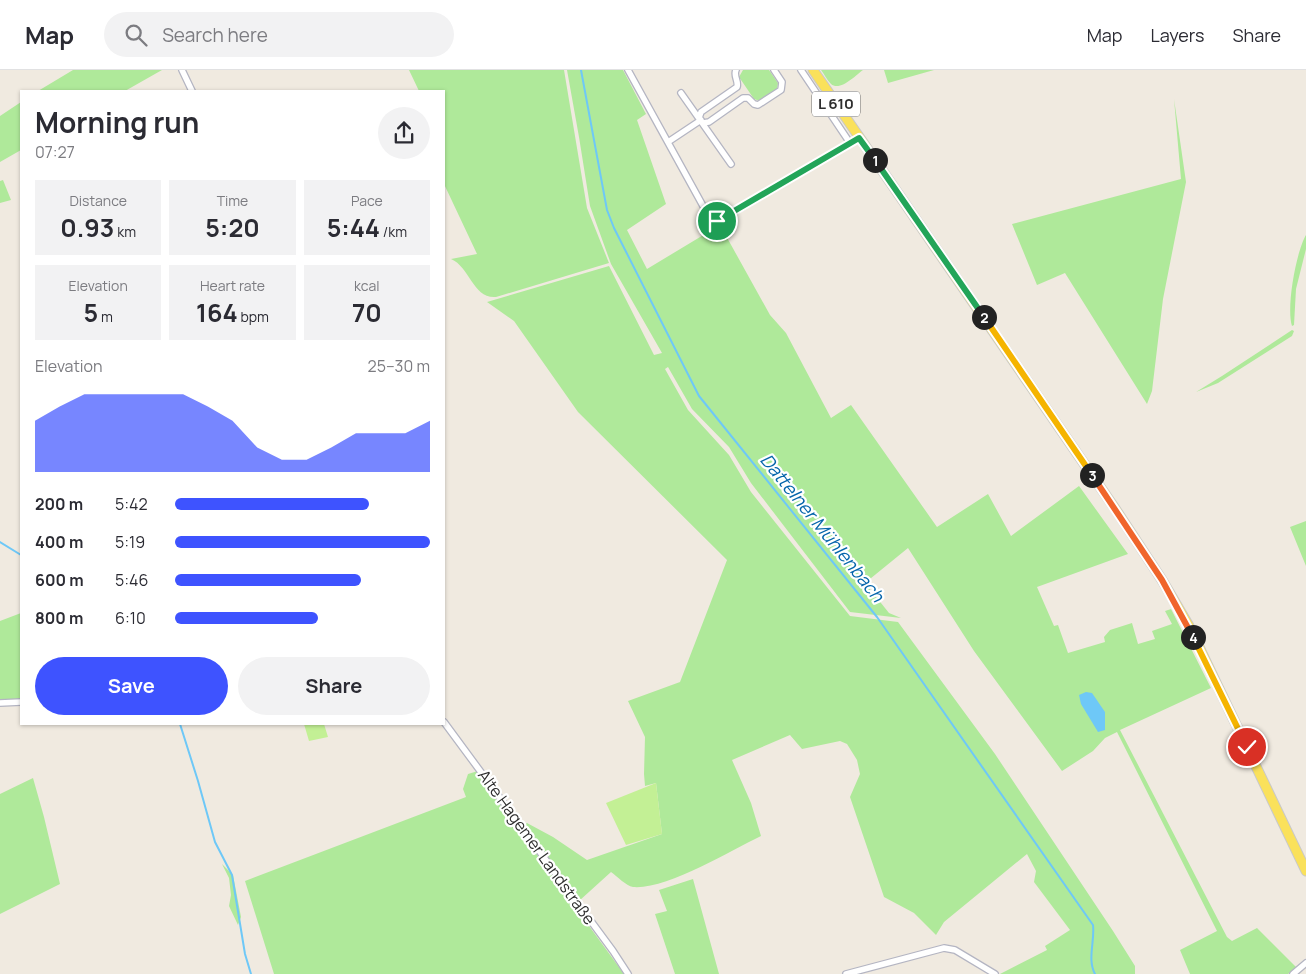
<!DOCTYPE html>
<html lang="en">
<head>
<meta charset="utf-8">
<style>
	:root { --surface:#fff; --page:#f2f2f3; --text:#2b2b33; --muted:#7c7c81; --line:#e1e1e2; --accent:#3e53ff }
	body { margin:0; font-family:Manrope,sans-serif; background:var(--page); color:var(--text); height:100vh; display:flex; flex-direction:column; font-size:19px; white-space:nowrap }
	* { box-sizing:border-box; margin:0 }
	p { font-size:16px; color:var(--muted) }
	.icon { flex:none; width:28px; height:28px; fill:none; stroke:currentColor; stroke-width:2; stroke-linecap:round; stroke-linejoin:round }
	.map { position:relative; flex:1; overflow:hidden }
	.sheet { position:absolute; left:20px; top:20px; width:425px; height:635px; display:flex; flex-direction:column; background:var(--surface); border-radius:0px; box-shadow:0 1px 4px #0004 }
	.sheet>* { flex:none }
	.pin { position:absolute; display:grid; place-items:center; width:42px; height:42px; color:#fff; margin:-21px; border:2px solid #fff; border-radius:50%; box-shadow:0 1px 5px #0007 }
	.km { position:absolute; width:25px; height:25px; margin:-12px; border-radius:50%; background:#222; color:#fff; font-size:14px; line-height:25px; text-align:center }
	.round { display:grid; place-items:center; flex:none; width:52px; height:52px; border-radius:26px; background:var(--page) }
	.overview { display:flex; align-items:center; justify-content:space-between; height:85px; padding:0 15px }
	h1 { font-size:28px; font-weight:700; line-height:38px }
	.metrics { display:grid; grid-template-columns:repeat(3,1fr); gap:8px; height:85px; padding:5px 15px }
	.metrics div { display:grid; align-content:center; border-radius:0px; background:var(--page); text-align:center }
	.metrics b { font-size:25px; font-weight:700 }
	.metrics small { font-size:14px; font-weight:400 }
	.metrics p { font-size:14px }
	.chart { height:140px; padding:10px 15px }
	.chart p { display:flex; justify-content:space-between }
	.chart svg { width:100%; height:90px; margin-top:5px; fill:var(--accent); opacity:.7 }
	.cta { display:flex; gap:10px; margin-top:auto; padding:10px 15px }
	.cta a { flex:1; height:58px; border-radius:30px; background:var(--accent); color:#fff; font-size:20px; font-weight:700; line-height:58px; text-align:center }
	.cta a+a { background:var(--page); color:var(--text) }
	ul { padding:0 15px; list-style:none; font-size:16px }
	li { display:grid; grid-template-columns:80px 60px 1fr; align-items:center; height:38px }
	li i { height:12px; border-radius:6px; background:var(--accent) }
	header { display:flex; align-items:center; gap:30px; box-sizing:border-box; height:70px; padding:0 25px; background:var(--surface); border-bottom:1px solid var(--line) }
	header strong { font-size:24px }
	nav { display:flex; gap:28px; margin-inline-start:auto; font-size:18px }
	.search { width:350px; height:45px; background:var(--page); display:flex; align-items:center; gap:12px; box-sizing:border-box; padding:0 18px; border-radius:28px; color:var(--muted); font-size:19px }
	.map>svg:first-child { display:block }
</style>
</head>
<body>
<header>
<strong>Map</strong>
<div class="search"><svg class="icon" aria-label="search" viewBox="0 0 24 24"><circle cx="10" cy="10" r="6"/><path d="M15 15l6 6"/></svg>Search here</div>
<nav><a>Map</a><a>Layers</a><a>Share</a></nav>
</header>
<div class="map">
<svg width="1306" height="904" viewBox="0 0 1306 904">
	<rect width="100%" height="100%" fill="#f0eae0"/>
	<!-- green -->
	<path fill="#afe99a" d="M 73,0 L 162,0 L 125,21 L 38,21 Z
		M 409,0 L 564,0 L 587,138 L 609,193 L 496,227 C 473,229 470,197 451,189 L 477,184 L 444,114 L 444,21 L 419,21 Z
		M 567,0 L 623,0 L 646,44 L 637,50 L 666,134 L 627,160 L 647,199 L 720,155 L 770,245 L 786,263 L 831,348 L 851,335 L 937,457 L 988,424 L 1011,466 L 1079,416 L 1128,484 L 1037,517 L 1054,556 L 1058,555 L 1068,583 L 1105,572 L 1104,567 L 1110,560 L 1132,553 L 1138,574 L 1155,569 L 1152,561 L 1172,554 L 1165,541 L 1171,539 L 1211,618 L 1120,660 L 1227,867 L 1232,871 L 1257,858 L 1296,897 L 1288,904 L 1190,904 L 1180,880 L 1217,861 L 1117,662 L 1105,668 L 1093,681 L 1062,701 L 974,581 L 908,478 L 865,513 L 889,543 L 901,548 L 850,542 L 751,413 L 729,377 L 692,339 L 668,297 L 665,299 L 688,340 L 729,385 L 751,422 L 850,546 L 898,552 L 995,684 L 1113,861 L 1135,896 L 1135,904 L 1000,904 L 1047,880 L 1045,876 L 1070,860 L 1034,812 L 1036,801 L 1027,784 L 944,852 L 936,865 L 914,843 L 884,827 L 850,727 L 860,704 L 857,690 L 847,674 L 840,671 L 802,679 L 790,665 L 732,690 L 751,733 L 761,766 C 730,781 666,820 633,817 C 626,816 617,806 611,802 L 579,831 L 524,755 L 527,753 L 553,767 L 587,790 L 662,764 L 656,713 L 645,716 L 644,704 L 645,667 L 628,631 L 680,612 L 727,490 L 578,342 L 514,251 L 487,232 L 609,196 L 654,285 L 662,283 L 611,194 L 590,136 L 579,67 Z
		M 743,0 L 769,0 L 778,13 L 777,19 L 760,31 L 754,29 L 739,7 Z
		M 821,0 L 863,0 C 856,5 840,22 831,14 C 827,10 824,4 821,0 Z
		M 884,0 L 934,0 L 888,13 Z
		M 1174,29 L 1186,112 L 1163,229 L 1152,321 L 1147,334 L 1065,203 L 1037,215 L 1012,154 L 1181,109 Z
		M 21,32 L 21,80 L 0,92 L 0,46 Z
		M 3,110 L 11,130 L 0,133 L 0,111 Z
		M 1306,165 L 1306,179 L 1296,219 L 1294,255 L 1292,256 C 1286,238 1296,182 1306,165 Z
		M 1292,260 L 1294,261 L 1292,266 L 1218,313 L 1196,322 L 1222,306 Z
		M 1306,451 L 1306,496 L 1290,457 Z
		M 21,543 L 21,629 L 0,629 L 0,551 Z
		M 478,701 L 490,722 L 514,753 L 624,904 L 274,904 L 245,811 L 466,727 L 463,719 L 468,704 Z
		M 33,708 L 44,747 L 60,814 L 0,844 L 0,724 Z
		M 222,794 L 233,805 L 241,847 L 238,855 L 229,836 L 231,825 L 229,808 Z
		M 693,809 L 719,904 L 675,904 L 655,844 L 667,841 L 659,820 Z"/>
	<!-- pitch -->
	<path fill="#c3f095" d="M 304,654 L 324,654 L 328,667 L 309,671 Z
		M 656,713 L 662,764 L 626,775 L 606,733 Z"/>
	<!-- water -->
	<path fill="#6ec8f7" d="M 1086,622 L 1092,623 L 1105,642 L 1105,660 L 1098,662 L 1081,634 L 1079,625 Z"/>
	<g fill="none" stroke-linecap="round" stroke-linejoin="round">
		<!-- stream -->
		<path stroke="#6ec8f7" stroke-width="2" d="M 581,0 L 607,140 L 614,158 L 699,326 L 877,547 L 1093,855 C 1095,871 1087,889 1095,904
			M 0,472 L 21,485
			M 180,654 L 198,711 L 215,772 L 232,805 L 245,884 L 251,904"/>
		<!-- minor casing -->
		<g stroke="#b4b5c2" stroke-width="8">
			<path id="minor" d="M 182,0 L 192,21
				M 628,0 L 708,145 L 713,151 L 722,149 L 859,68
				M 801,0 L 850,73
				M 681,23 L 731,94
				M 699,48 L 701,42 L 737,17 C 739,11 733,6 736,0
				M 703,53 L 709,52 L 743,28 L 748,28 L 754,34 L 758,35 L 781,20 L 782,12 L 774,0
				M 668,72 L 701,50
				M 0,633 L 21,632
				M 444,652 L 613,881 L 628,904
				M 846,904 L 944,878 L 955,880 L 995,904
				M 1293,904 L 1306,893"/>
		</g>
		<!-- primary casing -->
		<g stroke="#c9c9c9" stroke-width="11">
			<path id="primary" d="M 813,0 L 1114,437 L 1162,510 L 1189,556 L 1306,801"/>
		</g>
		<!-- minor -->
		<use href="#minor" stroke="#fff" stroke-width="5.5"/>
		<!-- primary -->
		<use href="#primary" stroke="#fae15b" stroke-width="9"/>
	</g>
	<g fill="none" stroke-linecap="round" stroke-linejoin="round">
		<!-- split-1 casing -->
		<g stroke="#fff" stroke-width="10">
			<path id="split-1" d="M 717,151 L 859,68 L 875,90"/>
		</g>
		<!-- split-2 casing -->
		<g stroke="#fff" stroke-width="10">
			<path id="split-2" d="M 875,90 L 984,247"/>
		</g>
		<!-- split-3 casing -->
		<g stroke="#fff" stroke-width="10">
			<path id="split-3" d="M 984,247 L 1092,405"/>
		</g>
		<!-- split-4 casing -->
		<g stroke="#fff" stroke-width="10">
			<path id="split-4" d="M 1092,405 L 1162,510 L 1193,567"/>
		</g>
		<!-- split-5 casing -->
		<g stroke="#fff" stroke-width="10">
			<path id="split-5" d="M 1193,567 L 1247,677"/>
		</g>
		<!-- split-1 -->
		<use href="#split-1" stroke="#22a559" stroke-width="6"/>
		<!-- split-2 -->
		<use href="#split-2" stroke="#22a559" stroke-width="6"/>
		<!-- split-3 -->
		<use href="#split-3" stroke="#f5b400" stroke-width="6"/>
		<!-- split-4 -->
		<use href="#split-4" stroke="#f0652b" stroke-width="6"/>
		<!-- split-5 -->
		<use href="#split-5" stroke="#f5b400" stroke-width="6"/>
	</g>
	<g text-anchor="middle" stroke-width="4.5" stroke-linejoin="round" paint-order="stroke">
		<!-- shield labels -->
		<rect fill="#fff" stroke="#6d6d6d" stroke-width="1" x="812" y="21.5" width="48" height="25" rx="4"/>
		<g font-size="15" font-weight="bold" fill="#2e2e2e">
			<text x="836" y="39">L 610</text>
		</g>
		<!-- street labels -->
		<g font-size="16" fill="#2e2e2e" stroke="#fff">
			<text transform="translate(537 777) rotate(54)" y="6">Alte Hagemer Landstraße</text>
		</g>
		<!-- water labels -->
		<g font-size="18" font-style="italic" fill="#0565ab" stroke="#fff">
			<text transform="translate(822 458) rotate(51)" y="6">Dattelner Mühlenbach</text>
		</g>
	</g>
</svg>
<div class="pin" style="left:717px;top:151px;background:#1e9e55"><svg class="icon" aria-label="arrive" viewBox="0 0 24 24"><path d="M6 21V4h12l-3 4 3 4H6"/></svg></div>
<div class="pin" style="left:1247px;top:677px;background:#d93025"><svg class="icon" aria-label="check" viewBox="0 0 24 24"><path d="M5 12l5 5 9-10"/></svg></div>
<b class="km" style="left:875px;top:90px">1</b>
<b class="km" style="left:984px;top:247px">2</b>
<b class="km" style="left:1092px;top:405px">3</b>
<b class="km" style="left:1193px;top:567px">4</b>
<section class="sheet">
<div class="overview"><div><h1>Morning run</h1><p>07:27</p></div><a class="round"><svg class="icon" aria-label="share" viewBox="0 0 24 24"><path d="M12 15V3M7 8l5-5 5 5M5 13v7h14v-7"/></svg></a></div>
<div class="metrics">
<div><p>Distance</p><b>0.93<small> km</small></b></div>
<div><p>Time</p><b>5:20</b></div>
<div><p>Pace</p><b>5:44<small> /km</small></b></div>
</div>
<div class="metrics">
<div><p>Elevation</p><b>5<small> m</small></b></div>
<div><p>Heart rate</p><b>164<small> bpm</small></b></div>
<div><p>kcal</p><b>70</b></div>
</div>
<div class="chart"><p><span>Elevation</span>25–30 m</p>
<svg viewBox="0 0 160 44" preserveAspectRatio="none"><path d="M0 44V19L10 12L20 6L30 6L40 6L50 6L60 6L70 12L80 19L90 32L100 38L110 38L120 32L130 25L140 25L150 25L160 19V44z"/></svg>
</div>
<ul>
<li><b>200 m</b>5:42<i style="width:76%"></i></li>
<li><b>400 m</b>5:19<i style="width:100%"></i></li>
<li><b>600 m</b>5:46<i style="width:73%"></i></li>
<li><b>800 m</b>6:10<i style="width:56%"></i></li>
</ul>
<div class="cta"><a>Save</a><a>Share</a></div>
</section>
</div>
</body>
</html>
